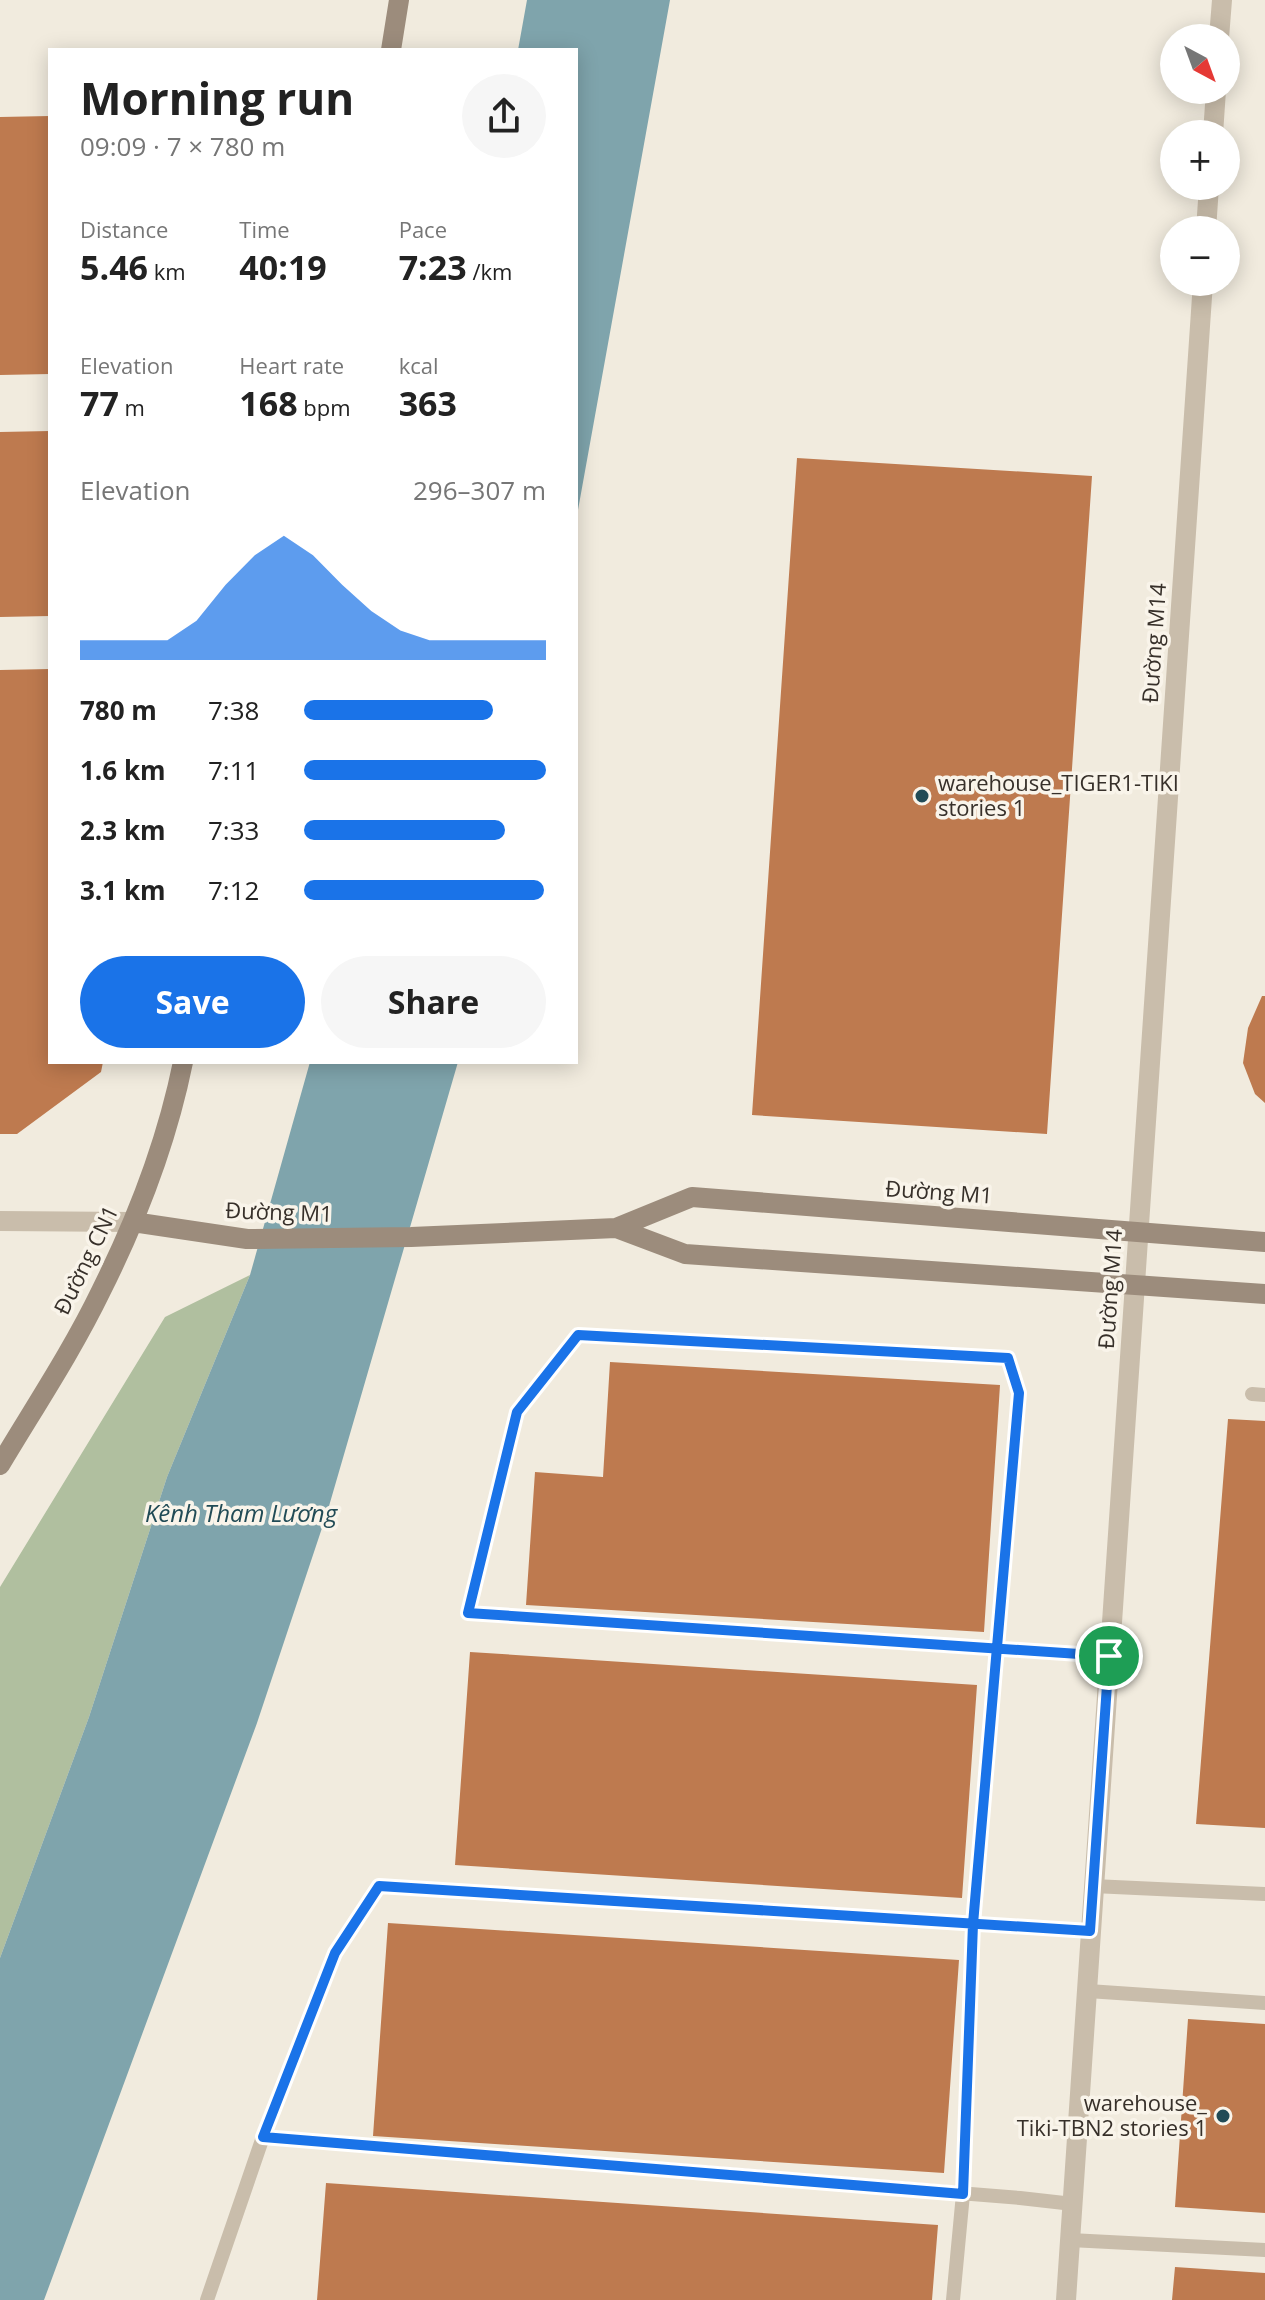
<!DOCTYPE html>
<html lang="en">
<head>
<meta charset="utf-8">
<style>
	:root { --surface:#fff; --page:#f6f6f6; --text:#222; --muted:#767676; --accent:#1a73e8 }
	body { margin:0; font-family:"Open Sans",sans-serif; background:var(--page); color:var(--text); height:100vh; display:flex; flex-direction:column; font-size:30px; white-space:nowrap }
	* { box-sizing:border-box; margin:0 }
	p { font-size:26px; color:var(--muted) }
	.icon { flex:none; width:44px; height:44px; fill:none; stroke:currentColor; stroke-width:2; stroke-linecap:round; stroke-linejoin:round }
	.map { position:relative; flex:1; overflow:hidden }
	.side { position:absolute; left:48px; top:48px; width:530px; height:1016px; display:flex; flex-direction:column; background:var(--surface); border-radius:0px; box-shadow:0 4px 20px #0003 }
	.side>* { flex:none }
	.needle { width:52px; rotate:139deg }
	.buttons { position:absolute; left:1160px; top:24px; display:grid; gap:16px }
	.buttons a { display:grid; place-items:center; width:80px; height:80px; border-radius:50%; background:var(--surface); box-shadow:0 4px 20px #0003; font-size:40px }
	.pin { position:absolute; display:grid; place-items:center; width:68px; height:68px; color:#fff; margin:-34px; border:4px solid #fff; border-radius:50%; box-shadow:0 2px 8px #0007 }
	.round { display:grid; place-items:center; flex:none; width:84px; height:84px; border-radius:42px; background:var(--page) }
	.summary { display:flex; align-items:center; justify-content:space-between; height:136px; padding:0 32px }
	h1 { font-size:44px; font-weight:700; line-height:60px }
	.figures { display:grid; grid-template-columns:repeat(3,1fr); gap:12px; height:136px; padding:8px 32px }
	.figures div { display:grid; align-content:center }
	.figures b { font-size:34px; font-weight:700 }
	.figures small { font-size:22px; font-weight:400 }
	.figures p { font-size:22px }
	.chart { height:224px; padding:16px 32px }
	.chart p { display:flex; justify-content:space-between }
	.chart svg { width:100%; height:144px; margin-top:8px; fill:var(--accent); opacity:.7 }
	.primary-button { display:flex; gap:16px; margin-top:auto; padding:16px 32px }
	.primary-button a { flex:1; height:92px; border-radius:48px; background:var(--accent); color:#fff; font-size:32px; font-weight:700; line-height:92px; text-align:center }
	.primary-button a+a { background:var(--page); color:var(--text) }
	ul { padding:0 32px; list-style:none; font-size:26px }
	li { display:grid; grid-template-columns:128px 96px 1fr; align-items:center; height:60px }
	li i { height:20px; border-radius:10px; background:var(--accent) }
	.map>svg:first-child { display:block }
</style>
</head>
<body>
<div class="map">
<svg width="1265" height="2300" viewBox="0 0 1265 2300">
	<rect width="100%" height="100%" fill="#f1ebde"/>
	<!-- green -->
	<path fill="#b0bf9f" d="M 250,1275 L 167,1477 L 89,1717 L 0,1958 L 0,1587 L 165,1317 Z"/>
	<!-- water -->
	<path fill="#7fa4ac" d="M 527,0 L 670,0 L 576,521 L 576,50 L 518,50 Z
		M 310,1062 L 458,1062 L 327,1513 L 257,1723 L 44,2300 L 0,2300 L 0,1958 L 89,1717 L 167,1477 L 250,1275 Z"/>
	<!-- building -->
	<path fill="#be7a4f" d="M 50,116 L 50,374 L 0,375 L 0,117 Z
		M 50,431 L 50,616 L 0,617 L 0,432 Z
		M 797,458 L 1092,476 L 1047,1134 L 752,1115 Z
		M 50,669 L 50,1062 L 103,1062 L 101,1072 L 17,1134 L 0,1134 L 0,670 Z
		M 1262,996 L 1265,996 L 1265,1103 L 1255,1094 L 1243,1063 L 1248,1028 Z
		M 610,1362 L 1000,1385 L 984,1632 L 526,1605 L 535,1472 L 603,1477 Z
		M 1228,1419 L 1265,1421 L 1265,1828 L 1196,1824 Z
		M 470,1652 L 977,1685 L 962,1898 L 455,1865 Z
		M 388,1923 L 959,1960 L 944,2173 L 373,2136 Z
		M 1188,2019 L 1265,2024 L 1265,2213 L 1175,2207 Z
		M 326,2183 L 938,2225 L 932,2300 L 317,2300 Z
		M 1175,2267 L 1265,2273 L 1265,2300 L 1172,2300 Z"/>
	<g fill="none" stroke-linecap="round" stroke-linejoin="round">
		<!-- lane -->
		<path stroke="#c9bdab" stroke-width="14" d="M 1252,1394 L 1265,1395
			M 1093,1886 L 1265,1894
			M 1088,1991 L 1265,2003
			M 263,2137 L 1020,2198 L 1073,2204
			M 1070,2240 L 1265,2250
			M 207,2300 L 263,2137 L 335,1953 L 379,1886 L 1090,1931
			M 953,2300 L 963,2194 L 973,1924 L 1019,1393 L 1008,1358 L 578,1335 L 517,1412 L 468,1613 L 998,1649 L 1109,1656"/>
		<!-- street -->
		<path stroke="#c9bdab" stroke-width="20" d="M 1219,38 L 1222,0
			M 1213,134 L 1216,90
			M 1206,230 L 1209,186
			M 0,1221 L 133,1222
			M 1066,2300 L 1203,282"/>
		<!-- secondary -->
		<path stroke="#9c8c7c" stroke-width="20" d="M 391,50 L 399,0
			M 133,1222 L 247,1239 L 411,1237 L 616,1228 L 692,1197 L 1265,1242
			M 616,1228 L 685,1254 L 1265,1294
			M 0,1465 C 34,1408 72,1351 101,1291 C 137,1219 167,1141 183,1062"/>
	</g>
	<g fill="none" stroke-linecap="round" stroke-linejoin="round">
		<!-- route casing -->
		<g stroke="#fff" stroke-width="16">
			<path id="route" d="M 1109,1656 C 896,1640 682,1628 468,1613 L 517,1412 L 578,1335 L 1008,1358 L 1019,1393 L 973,1924 L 963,2194 L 263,2137 L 335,1953 L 379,1886 L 1090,1931 L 1109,1656"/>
		</g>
		<!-- route -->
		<use href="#route" stroke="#1a73e8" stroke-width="10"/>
	</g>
	<!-- markers -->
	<g fill="#214b56" stroke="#f9f4ea" stroke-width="3">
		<circle cx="922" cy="796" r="8"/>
		<circle cx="1223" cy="2116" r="8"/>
	</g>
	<g text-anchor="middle" stroke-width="7" stroke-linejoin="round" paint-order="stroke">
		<!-- street labels -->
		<g font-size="22" fill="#37302a" stroke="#f9f4ea">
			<text transform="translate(1154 643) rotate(-86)" y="8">Đường M14</text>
			<text transform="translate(939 1192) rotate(4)" y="8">Đường M1</text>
			<text transform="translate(279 1212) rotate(2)" y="8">Đường M1</text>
			<text transform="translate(86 1260) rotate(-64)" y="8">Đường CN1</text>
			<text transform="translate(1110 1289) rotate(-86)" y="8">Đường M14</text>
		</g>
		<!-- poi labels -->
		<g font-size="22" fill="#37302a" stroke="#f9f4ea" text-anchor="start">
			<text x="938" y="791">warehouse_TIGER1-TIKI<tspan x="938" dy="25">stories 1</tspan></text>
			<text x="1207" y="2111" text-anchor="end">warehouse_<tspan x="1207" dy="25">Tiki-TBN2 stories 1</tspan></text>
		</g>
		<!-- water labels -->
		<g font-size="24" font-style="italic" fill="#214b56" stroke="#f9f4ea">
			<text x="241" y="1522">Kênh Tham Lương</text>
		</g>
	</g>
</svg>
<div class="buttons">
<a><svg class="needle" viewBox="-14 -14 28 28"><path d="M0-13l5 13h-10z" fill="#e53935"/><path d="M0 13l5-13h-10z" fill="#767676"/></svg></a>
<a>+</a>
<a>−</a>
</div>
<div class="pin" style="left:1109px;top:1656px;background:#1e9e55"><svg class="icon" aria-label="arrive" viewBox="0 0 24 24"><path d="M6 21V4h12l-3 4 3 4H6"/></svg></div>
<section class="side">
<div class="summary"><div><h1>Morning run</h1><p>09:09 · 7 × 780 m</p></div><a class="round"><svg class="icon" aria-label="share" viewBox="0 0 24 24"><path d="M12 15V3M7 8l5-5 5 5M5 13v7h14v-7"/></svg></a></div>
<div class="figures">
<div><p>Distance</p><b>5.46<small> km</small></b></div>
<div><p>Time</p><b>40:19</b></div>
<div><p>Pace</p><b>7:23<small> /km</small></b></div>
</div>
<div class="figures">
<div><p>Elevation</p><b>77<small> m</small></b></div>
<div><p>Heart rate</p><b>168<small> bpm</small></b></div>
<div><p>kcal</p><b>363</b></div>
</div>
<div class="chart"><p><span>Elevation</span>296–307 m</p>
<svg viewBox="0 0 160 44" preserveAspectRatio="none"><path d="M0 44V38L10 38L20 38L30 38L40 32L50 21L60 12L70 6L80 12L90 21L100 29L110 35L120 38L130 38L140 38L150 38L160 38V44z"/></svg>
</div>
<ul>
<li><b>780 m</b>7:38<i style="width:78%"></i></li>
<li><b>1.6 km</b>7:11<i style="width:100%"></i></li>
<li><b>2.3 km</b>7:33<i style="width:83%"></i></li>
<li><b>3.1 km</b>7:12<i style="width:99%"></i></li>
</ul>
<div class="primary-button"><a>Save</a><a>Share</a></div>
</section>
</div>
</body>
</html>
